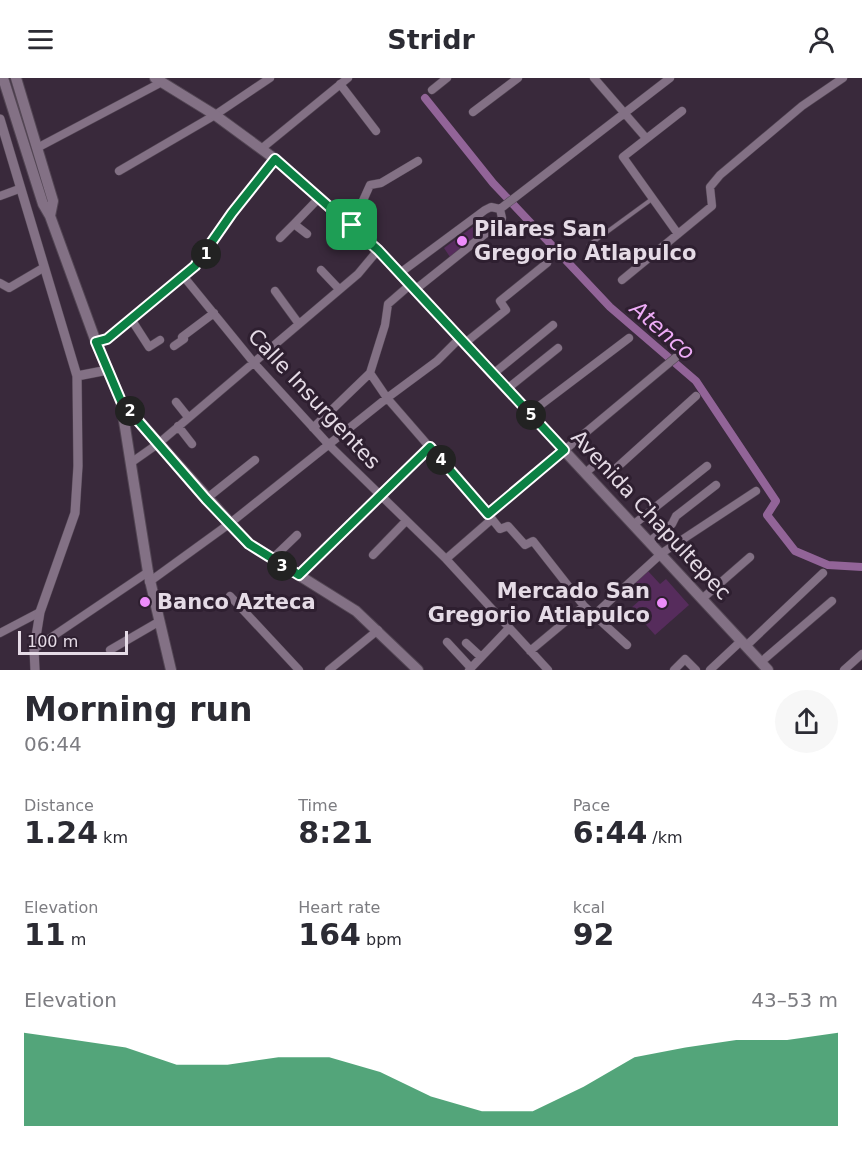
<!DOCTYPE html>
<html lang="en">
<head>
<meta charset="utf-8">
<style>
	:root { --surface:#fff; --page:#f7f7f7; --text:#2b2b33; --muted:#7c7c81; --accent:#0b8043 }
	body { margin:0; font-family:"DejaVu Sans",sans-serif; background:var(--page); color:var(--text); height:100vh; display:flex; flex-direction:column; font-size:22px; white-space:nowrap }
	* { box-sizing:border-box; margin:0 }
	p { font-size:20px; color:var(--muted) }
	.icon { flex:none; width:33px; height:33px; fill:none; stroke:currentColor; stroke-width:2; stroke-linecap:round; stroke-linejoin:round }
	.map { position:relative; height:592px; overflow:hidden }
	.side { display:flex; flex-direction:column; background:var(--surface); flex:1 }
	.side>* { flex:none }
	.scale { position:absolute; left:18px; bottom:15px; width:110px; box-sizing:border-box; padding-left:6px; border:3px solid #e5dbe6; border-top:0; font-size:16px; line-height:21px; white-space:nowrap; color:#e5dbe6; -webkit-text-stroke:4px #2e1f30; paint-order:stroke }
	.pin { position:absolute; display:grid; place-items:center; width:51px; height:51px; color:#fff; margin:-26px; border-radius:12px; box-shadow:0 3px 9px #0006 }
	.km { position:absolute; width:30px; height:30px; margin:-15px; border-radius:50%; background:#222; color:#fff; font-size:16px; line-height:30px; text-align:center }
	.round { display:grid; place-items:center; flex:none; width:63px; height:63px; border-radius:32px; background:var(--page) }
	.summary { display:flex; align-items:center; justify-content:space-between; height:102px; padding:0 24px }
	h1 { font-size:33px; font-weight:700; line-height:45px }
	.stats { display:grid; grid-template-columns:repeat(3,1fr); gap:9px; height:102px; padding:6px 24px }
	.stats div { display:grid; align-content:center }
	.stats b { font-size:30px; font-weight:700 }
	.stats small { font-size:16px; font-weight:400 }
	.stats p { font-size:16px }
	.chart { height:168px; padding:12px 24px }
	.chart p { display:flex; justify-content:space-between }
	.chart svg { width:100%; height:108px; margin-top:6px; fill:var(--accent); opacity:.7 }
	header { display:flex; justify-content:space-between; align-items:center; height:78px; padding:0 24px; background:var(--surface); font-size:27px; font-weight:700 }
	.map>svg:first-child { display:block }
</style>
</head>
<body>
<header><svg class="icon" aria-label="menu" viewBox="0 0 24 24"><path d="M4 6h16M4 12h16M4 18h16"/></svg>Stridr<svg class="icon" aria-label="person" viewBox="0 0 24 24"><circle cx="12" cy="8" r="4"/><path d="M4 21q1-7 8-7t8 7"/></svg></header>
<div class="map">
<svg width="862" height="592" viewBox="0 0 862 592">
	<rect width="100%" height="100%" fill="#39293b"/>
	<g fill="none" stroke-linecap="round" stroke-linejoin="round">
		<!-- canal -->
		<path stroke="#926498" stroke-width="8" d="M 425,20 L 493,105 L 610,229 L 696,303 L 776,423 L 767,437 L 795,473 L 828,487 L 862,489"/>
	</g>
	<!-- building -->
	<path fill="#562c5c" d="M 474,148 L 481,157 L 450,179 L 444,170 Z
		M 648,493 L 660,506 L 666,501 L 689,527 L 655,557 L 631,530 L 640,522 L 629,509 Z"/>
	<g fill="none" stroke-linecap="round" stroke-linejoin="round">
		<!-- service casing -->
		<g stroke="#534654" stroke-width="5">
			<path id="service" d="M 589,167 L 652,121"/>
		</g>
		<!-- minor casing -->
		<g stroke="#534654" stroke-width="9">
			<path id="minor" d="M 594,0 L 646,60
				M 340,6 L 376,53
				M 432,12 L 447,0
				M 473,34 L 518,0
				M 37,70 L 162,4
				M 261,71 L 348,0
				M 119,93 L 215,37 L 270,0
				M 0,118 L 19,111
				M 294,146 L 320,119
				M 352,147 L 370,107 L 381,105 L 418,83
				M 678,156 L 623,79 L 682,33
				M 280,160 L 294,146 L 307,156
				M 321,192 L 339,211
				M 400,195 L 485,132 L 491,129 L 500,131 L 670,0
				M 184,199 L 254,285 L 329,367 L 446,481 L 548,592
				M 622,202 L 712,128 L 710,109 L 720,97 L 802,28 L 843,0
				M 0,205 L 9,210 L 43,190
				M 416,211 L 495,148 L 502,140 L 500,131
				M 275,213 L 299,246
				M 131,241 L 149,269 L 160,262
				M 96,264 L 107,260 L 195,188 L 232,135 L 275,81
				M 465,265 L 506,232 L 500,223 L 547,185
				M 174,268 L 184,261 L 182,259 L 214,235
				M 370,295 L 387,320 L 437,283 L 460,260
				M 493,296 L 553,247
				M 507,311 L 558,270
				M 176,324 L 188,339
				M 530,335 L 629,260
				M 178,348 L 192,366
				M 313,350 L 370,295 L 385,247 L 388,226 L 411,206
				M 132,384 L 159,365 L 358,196 L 378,172
				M 585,395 L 601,382 L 613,393 L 696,318
				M 206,421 L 255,382
				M 488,436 L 675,280
				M 492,441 L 500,451 L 508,448 L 525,467 L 533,463 L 584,528 L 627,567
				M 633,447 L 707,388
				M 650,463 L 672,446 L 676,438 L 716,407
				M 373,477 L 406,443
				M 271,482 L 297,457
				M 299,497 L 430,369
				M 149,504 L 229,446 L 387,320 L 492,441 L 446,481
				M 230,518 L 299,592
				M 703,520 L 750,479
				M 594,537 L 662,475 L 756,413
				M 0,555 L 40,534
				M 447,564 L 471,590
				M 466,565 L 481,579
				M 746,568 L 823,495
				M 34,571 L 148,494
				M 110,572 L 160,543
				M 530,573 L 584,528
				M 761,584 L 832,523
				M 329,592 L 378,552
				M 469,592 L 509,550
				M 674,592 L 685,581 L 696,592
				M 710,592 L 741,563
				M 844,592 L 862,576"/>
		</g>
		<!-- tertiary casing -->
		<g stroke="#534654" stroke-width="10">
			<path id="tertiary" d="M 0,41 L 77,298 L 78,388 L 75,435 L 40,534 L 34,571 L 35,592
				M 77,298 L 108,292"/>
		</g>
		<!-- secondary casing -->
		<g stroke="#534654" stroke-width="12">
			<path id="secondary" d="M 3,0 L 43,126 L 50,138 L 96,264 L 121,323 L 249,466 L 356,533 L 418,592
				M 16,0 L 53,123 L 50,138
				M 155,0 L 215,37 L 275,81 L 378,172 L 768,592
				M 121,324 L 148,494 L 171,592"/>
		</g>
		<!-- service -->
		<use href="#service" stroke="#837185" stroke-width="4"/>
		<!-- minor -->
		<use href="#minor" stroke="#837185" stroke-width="8"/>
		<!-- tertiary -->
		<use href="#tertiary" stroke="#837185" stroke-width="9"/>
		<!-- secondary -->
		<use href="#secondary" stroke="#837185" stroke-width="10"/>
	</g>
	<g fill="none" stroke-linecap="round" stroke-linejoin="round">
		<!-- route casing -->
		<g stroke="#fff" stroke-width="12">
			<path id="route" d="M 275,81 L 378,172 L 564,372 L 488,436 L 430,369 L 299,497 L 249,466 L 206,421 L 121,323 L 96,264 L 107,261 L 195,188 L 232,135 Z"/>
		</g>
		<!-- route -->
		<use href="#route" stroke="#0b8043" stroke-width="8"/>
	</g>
	<!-- markers -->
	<g fill="#ed8cfa" stroke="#2e1f30" stroke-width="2">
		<circle cx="462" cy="163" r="6"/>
		<circle cx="145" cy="524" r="6"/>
		<circle cx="662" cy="525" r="6"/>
	</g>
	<g text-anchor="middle" stroke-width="6" stroke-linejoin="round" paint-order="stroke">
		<!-- poi labels -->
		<g font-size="21" font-weight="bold" fill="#e5dbe6" stroke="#2e1f30" text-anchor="start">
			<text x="474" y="158">Pilares San<tspan x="474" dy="24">Gregorio Atlapulco</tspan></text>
			<text x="650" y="520" text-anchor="end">Mercado San<tspan x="650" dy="24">Gregorio Atlapulco</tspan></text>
			<text x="157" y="531">Banco Azteca</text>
		</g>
		<!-- street labels -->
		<g font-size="21" fill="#e5dbe6" stroke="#2e1f30">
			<text transform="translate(314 321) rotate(47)" y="7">Calle Insurgentes</text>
			<text transform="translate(651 437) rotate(47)" y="7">Avenida Chapultepec</text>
		</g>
		<!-- water labels -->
		<g font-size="22" font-style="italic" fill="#eeacf7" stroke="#2e1f30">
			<text transform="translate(663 252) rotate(41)" y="8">Atenco</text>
		</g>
	</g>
</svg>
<div class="scale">100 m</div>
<div class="pin" style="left:352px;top:147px;background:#1e9e55"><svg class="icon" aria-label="arrive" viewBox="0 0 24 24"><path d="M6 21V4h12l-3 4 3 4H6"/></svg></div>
<b class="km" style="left:206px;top:176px">1</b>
<b class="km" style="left:130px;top:333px">2</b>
<b class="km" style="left:282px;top:488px">3</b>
<b class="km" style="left:441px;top:382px">4</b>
<b class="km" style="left:531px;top:337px">5</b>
</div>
<section class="side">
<div class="summary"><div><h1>Morning run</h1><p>06:44</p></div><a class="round"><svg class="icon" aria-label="share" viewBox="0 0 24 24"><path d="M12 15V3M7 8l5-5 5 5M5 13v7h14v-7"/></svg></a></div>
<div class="stats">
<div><p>Distance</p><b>1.24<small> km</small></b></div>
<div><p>Time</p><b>8:21</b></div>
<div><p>Pace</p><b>6:44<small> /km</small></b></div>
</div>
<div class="stats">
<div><p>Elevation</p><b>11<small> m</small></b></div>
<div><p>Heart rate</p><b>164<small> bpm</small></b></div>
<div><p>kcal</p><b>92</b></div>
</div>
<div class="chart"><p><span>Elevation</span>43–53 m</p>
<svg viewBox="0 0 160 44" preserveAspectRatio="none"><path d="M0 44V6L10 9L20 12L30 19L40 19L50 16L60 16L70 22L80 32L90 38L100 38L110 28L120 16L130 12L140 9L150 9L160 6V44z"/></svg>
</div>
</section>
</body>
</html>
